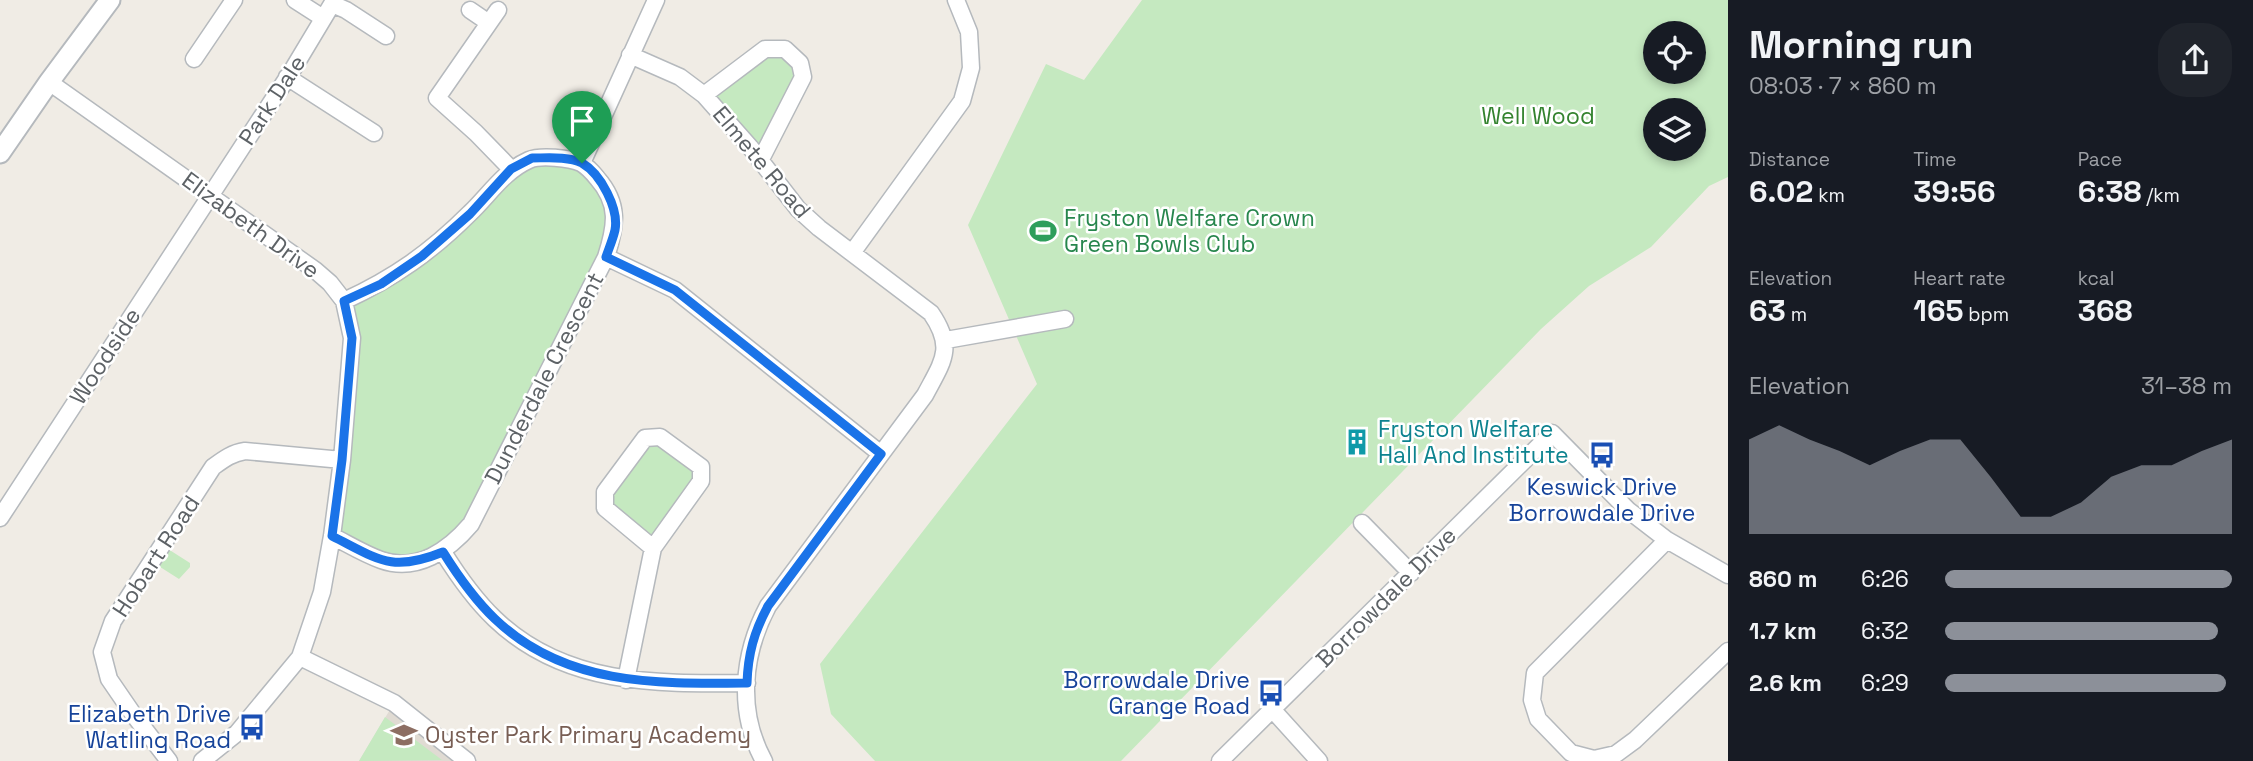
<!DOCTYPE html>
<html lang="en">
<head>
<meta charset="utf-8">
<style>
	:root { --surface:#171b24; --page:#20242c; --text:#f1f3f6; --muted:#9ea1a6; --accent:#8c9099 }
	body { margin:0; font-family:"Space Grotesk",sans-serif; background:var(--page); color:var(--text); height:100vh; display:flex; flex-direction:column; font-size:26px; white-space:nowrap }
	* { box-sizing:border-box; margin:0 }
	p { font-size:23px; color:var(--muted) }
	.icon { flex:none; width:38px; height:38px; fill:none; stroke:currentColor; stroke-width:2; stroke-linecap:round; stroke-linejoin:round }
	.map { position:relative; flex:1; overflow:hidden }
	.side { display:flex; flex-direction:column; background:var(--surface); width:525px }
	.side>* { flex:none }
	.controls { position:absolute; left:1643px; top:21px; display:grid; gap:14px }
	.controls a { display:grid; place-items:center; width:63px; height:63px; border-radius:50%; background:var(--surface); box-shadow:0 4px 10px #0003; font-size:35px }
	.pin { position:absolute; display:grid; place-items:center; width:60px; height:60px; color:#fff; margin:-72px -30px; border-radius:50% 50% 50% 0; rotate:-45deg; box-shadow:0 0 7px #0007 }
	.pin .icon { rotate:45deg }
	.round { display:grid; place-items:center; flex:none; width:74px; height:74px; border-radius:28px; background:var(--page) }
	.summary { display:flex; align-items:center; justify-content:space-between; height:119px; padding:0 21px }
	h1 { font-size:38px; font-weight:700; line-height:52px }
	.metrics { display:grid; grid-template-columns:repeat(3,1fr); gap:10px; height:119px; padding:7px 21px }
	.metrics div { display:grid; align-content:center }
	.metrics b { font-size:30px; font-weight:700 }
	.metrics small { font-size:19px; font-weight:400 }
	.metrics p { font-size:19px }
	.chart { height:196px; padding:14px 21px }
	.chart p { display:flex; justify-content:space-between }
	.chart svg { width:100%; height:126px; margin-top:7px; fill:var(--accent); opacity:.7 }
	ul { padding:0 21px; list-style:none; font-size:23px }
	li { display:grid; grid-template-columns:112px 84px 1fr; align-items:center; height:52px }
	li i { height:18px; border-radius:9px; background:var(--accent) }
	main { display:flex; flex:1; min-height:0 }
	.map>svg:first-child { display:block }
</style>
</head>
<body>
<main>
<div class="map">
<svg width="1728" height="761" viewBox="0 0 1728 761">
	<rect width="100%" height="100%" fill="#f0ece5"/>
	<!-- education -->
	<path fill="#e0dbd3" d="M 394,703 L 467,761 L 359,761 Z"/>
	<!-- green -->
	<path fill="#c5e9c0" fill-rule="evenodd" d="M 1142,0 L 1728,0 L 1728,177 L 1709,186 L 1651,247 L 1589,286 L 1541,329 L 1121,761 L 875,761 L 831,714 L 820,664 L 1037,384 L 968,225 L 1046,64 L 1084,80 ZM 1656,33 L 1694,33 L 1694,72 L 1656,72 ZM 1656,110 L 1694,110 L 1694,149 L 1656,149 Z
		M 765,49 L 785,49 L 803,77 L 760,161 L 704,95 Z
		M 557,158 L 597,178 L 615,229 L 471,524 L 407,563 L 332,536 L 352,338 L 344,301 L 381,284 L 511,169 Z
		M 645,438 L 701,467 L 653,548 L 605,508 Z
		M 168,549 L 190,563 L 190,567 L 179,579 L 157,565 Z
		M 385,717 L 442,760 L 359,761 Z"/>
	<g fill="none" stroke-linecap="round" stroke-linejoin="round">
		<!-- minor casing -->
		<g stroke="#b5b9bd" stroke-width="19">
			<path id="minor" d="M 295,0 L 323,18
				M 470,10 L 489,23
				M 498,10 L 437,98 L 476,133 L 511,169
				M 630,55 L 680,77 L 704,95 L 750,147 L 798,209 L 819,228 L 931,313 C 955,348 943,361 925,395 L 768,606 C 742,655 737,712 764,761
				M 194,59 L 234,0
				M 287,77 L 374,133
				M 49,82 L 315,270 L 330,283 L 344,301 L 352,338 L 342,460 L 332,536 L 322,592 L 300,657 L 237,733 L 202,761
				M 704,95 L 765,49 L 785,49 L 800,63 L 803,77 L 760,161
				M 582,163 L 656,0
				M 852,253 L 962,101 L 971,68 L 969,32 L 956,0
				M 606,257 L 675,290 L 881,454
				M 946,340 L 1065,319
				M 0,518 L 293,69 L 332,4 L 346,10 L 386,36
				M 1362,523 L 1411,573
				M 332,536 C 348,544 364,554 381,560 C 417,573 449,550 471,524 L 606,257 C 616,226 620,204 597,178 C 593,173 586,166 581,163 C 570,158 540,155 529,160 C 504,171 489,195 470,213 C 431,252 394,278 344,301
				M 1667,540 L 1535,673 L 1532,700 L 1538,719 L 1571,753 L 1594,759 L 1616,754 L 1635,740 L 1728,651
				M 443,552 C 458,576 475,600 495,619 C 565,686 657,684 747,683
				M 300,657 L 394,703 L 467,761
				M 626,680 L 653,548 L 701,481 L 701,467 L 660,437 L 645,438 L 605,492 L 605,508 L 653,548
				M 1272,709 L 1319,761
				M 169,761 L 133,714 L 109,679 L 102,652 L 113,621 L 213,467 C 224,459 232,453 245,451 L 342,460
				M 1220,761 L 1552,433 L 1628,510 L 1667,540 L 1728,575"/>
		</g>
		<!-- tertiary casing -->
		<g stroke="#b5b9bd" stroke-width="23">
			<path id="tertiary" d="M 0,153 L 49,82 L 110,0"/>
		</g>
		<!-- minor -->
		<use href="#minor" stroke="#fff" stroke-width="16"/>
		<!-- tertiary -->
		<use href="#tertiary" stroke="#fff" stroke-width="19"/>
	</g>
	<g fill="none" stroke-linecap="round" stroke-linejoin="round">
		<!-- route casing -->
		<g stroke="#fff" stroke-width="14">
			<path id="route" d="M 532,158 C 547,158 568,156 582,163 C 601,174 619,209 615,230 C 613,239 609,248 606,257 L 675,290 L 881,454 L 768,606 C 754,632 748,654 747,683 C 657,684 565,686 495,619 C 475,600 458,576 443,552 C 391,573 378,559 332,536 L 342,460 L 352,338 L 344,301 L 381,284 L 422,256 L 470,214 L 511,169 Z"/>
		</g>
		<!-- route -->
		<use href="#route" stroke="#1a73e8" stroke-width="9"/>
	</g>
	<!-- icons -->
	<defs>
		<g id="stadium-bare" transform="scale(2.1)"><path d="M0-5a6.5 5 0 1 0 0 10a6.5 5 0 1 0 0-10ZM-3.5-1.8h7v3.6h-7Z" fill="#2e9e5b" stroke="#fff" stroke-width="2.5" paint-order="stroke"/></g>
		<g id="building-bare" transform="scale(2.1)"><path d="M-4-6H4V6H1V3H-1V6H-4ZM-2.5-4.3h1.7v1.8h-1.7ZM.8-4.3h1.7v1.8H.8ZM-2.5-1h1.7V.8h-1.7ZM.8-1h1.7V.8H.8Z" fill="#0f9aa8" stroke="#fff" stroke-width="2.5" paint-order="stroke"/></g>
		<g id="bus-bare" transform="scale(2.1)"><path d="M-5-6H5V4H4V6H2V4H-2V6H-4V4H-5ZM-3.5-4V0h7V-4ZM-3.5 1.2v1.5H-2V1.2ZM2 1.2v1.5H3.5V1.2Z" fill="#1a4fb4" stroke="#fff" stroke-width="2.5" paint-order="stroke"/></g>
		<g id="school-bare" transform="scale(2.1)"><path d="M0-5L7-2L0 1L-7-2ZM-4 1L0 2.5L4 1V4Q0 6-4 4Z" fill="#8d6e63" stroke="#fff" stroke-width="2.5" paint-order="stroke"/></g>
	</defs>
	<g fill-rule="evenodd">
		<use href="#stadium-bare" x="1043" y="231"/>
		<use href="#building-bare" x="1357" y="442"/>
		<use href="#bus-bare" x="1602" y="455"/>
		<use href="#bus-bare" x="1271" y="693"/>
		<use href="#bus-bare" x="252" y="727"/>
		<use href="#school-bare" x="404" y="735"/>
	</g>
	<g text-anchor="middle" stroke-width="5" stroke-linejoin="round" paint-order="stroke">
		<!-- street labels -->
		<g font-size="23" fill="#5d6266" stroke="#fff">
			<text transform="translate(272 100) rotate(-57)" y="8">Park Dale</text>
			<text transform="translate(762 162) rotate(50)" y="8">Elmete Road</text>
			<text transform="translate(251 225) rotate(36)" y="8">Elizabeth Drive</text>
			<text transform="translate(105 356) rotate(-57)" y="8">Woodside</text>
			<text transform="translate(544 378) rotate(-63)" y="8">Dunderdale Crescent</text>
			<text transform="translate(156 556) rotate(-57)" y="8">Hobart Road</text>
			<text transform="translate(1386 597) rotate(-45)" y="8">Borrowdale Drive</text>
		</g>
		<!-- park labels -->
		<g font-size="23" fill="#34832f" stroke="#fff">
			<text x="1538" y="124">Well Wood</text>
		</g>
		<!-- leisure labels -->
		<g font-size="23" fill="#27864d" stroke="#fff" text-anchor="start">
			<text x="1064" y="226">Fryston Welfare Crown<tspan x="1064" dy="26">Green Bowls Club</tspan></text>
		</g>
		<!-- culture labels -->
		<g font-size="23" fill="#0d838f" stroke="#fff" text-anchor="start">
			<text x="1378" y="437">Fryston Welfare<tspan x="1378" dy="26">Hall And Institute</tspan></text>
		</g>
		<!-- transit labels -->
		<g font-size="23" fill="#164399" stroke="#fff" text-anchor="end">
			<text x="1602" y="495" text-anchor="middle">Keswick Drive<tspan x="1602" dy="26">Borrowdale Drive</tspan></text>
			<text x="1250" y="688">Borrowdale Drive<tspan x="1250" dy="26">Grange Road</tspan></text>
			<text x="231" y="722">Elizabeth Drive<tspan x="231" dy="26">Watling Road</tspan></text>
		</g>
		<!-- education labels -->
		<g font-size="23" fill="#785e54" stroke="#fff" text-anchor="start">
			<text x="425" y="743">Oyster Park Primary Academy</text>
		</g>
	</g>
</svg>
<div class="controls">
<a><svg class="icon" aria-label="locate" viewBox="0 0 24 24"><circle cx="12" cy="12" r="6"/><path d="M12 2v4M12 18v4M2 12h4M18 12h4"/></svg></a>
<a><svg class="icon" aria-label="layers" viewBox="0 0 24 24"><path d="M12 4l9 5-9 5-9-5zM3 14l9 5 9-5"/></svg></a>
</div>
<div class="pin" style="left:582px;top:163px;background:#1e9e55"><svg class="icon" aria-label="arrive" viewBox="0 0 24 24"><path d="M6 21V4h12l-3 4 3 4H6"/></svg></div>
</div>
<section class="side">
<div class="summary"><div><h1>Morning run</h1><p>08:03 · 7 × 860 m</p></div><a class="round"><svg class="icon" aria-label="share" viewBox="0 0 24 24"><path d="M12 15V3M7 8l5-5 5 5M5 13v7h14v-7"/></svg></a></div>
<div class="metrics">
<div><p>Distance</p><b>6.02<small> km</small></b></div>
<div><p>Time</p><b>39:56</b></div>
<div><p>Pace</p><b>6:38<small> /km</small></b></div>
</div>
<div class="metrics">
<div><p>Elevation</p><b>63<small> m</small></b></div>
<div><p>Heart rate</p><b>165<small> bpm</small></b></div>
<div><p>kcal</p><b>368</b></div>
</div>
<div class="chart"><p><span>Elevation</span>31–38 m</p>
<svg viewBox="0 0 160 44" preserveAspectRatio="none"><path d="M0 44V11L10 6L20 11L30 15L40 20L50 15L60 11L70 11L80 24L90 38L100 38L110 33L120 24L130 20L140 20L150 15L160 11V44z"/></svg>
</div>
<ul>
<li><b>860 m</b>6:26<i style="width:100%"></i></li>
<li><b>1.7 km</b>6:32<i style="width:95%"></i></li>
<li><b>2.6 km</b>6:29<i style="width:98%"></i></li>
</ul>
</section>
</main>
</body>
</html>
